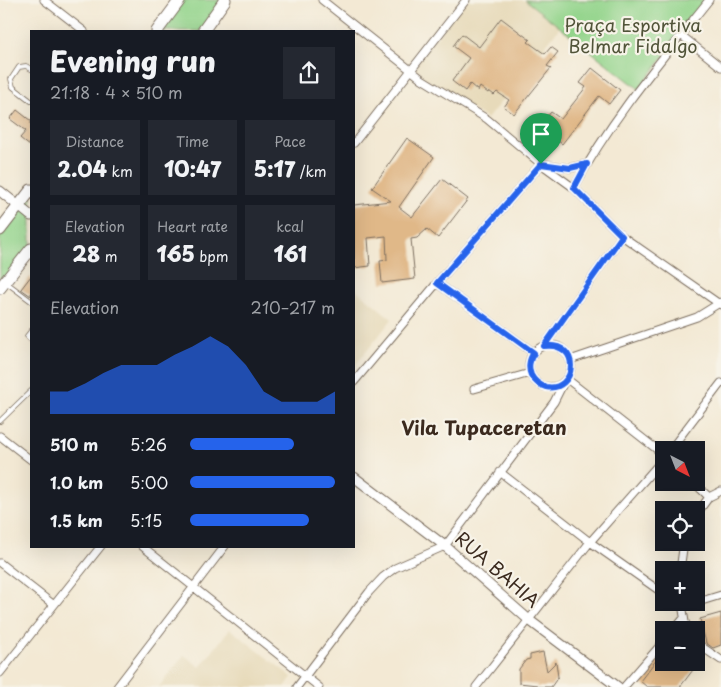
<!DOCTYPE html>
<html lang="en">
<head>
<meta charset="utf-8">
<style>
	:root { --surface:#171b24; --page:#242831; --text:#f1f3f6; --muted:#9ea1a6; --accent:#2563eb }
	body { margin:0; font-family:"Playpen Sans",sans-serif; background:var(--page); color:var(--text); height:100vh; display:flex; flex-direction:column; font-size:19px; white-space:nowrap }
	* { box-sizing:border-box; margin:0 }
	p { font-size:16px; color:var(--muted) }
	.icon { flex:none; width:28px; height:28px; fill:none; stroke:currentColor; stroke-width:2; stroke-linecap:round; stroke-linejoin:round }
	.map { position:relative; flex:1; overflow:hidden }
	.side { position:absolute; left:30px; top:30px; width:325px; height:518px; display:flex; flex-direction:column; background:var(--surface); border-radius:0px; box-shadow:0 5px 20px #0002 }
	.side>* { flex:none }
	.needle { width:32px; rotate:138deg }
	.tools { position:absolute; left:655px; top:441px; display:grid; gap:10px }
	.tools a { display:grid; place-items:center; width:50px; height:50px; border-radius:0px; background:var(--surface); box-shadow:0 5px 20px #0002; font-size:25px }
	.pin { position:absolute; display:grid; place-items:center; width:42px; height:42px; color:#fff; margin:-51px -21px; border-radius:50% 50% 50% 0; rotate:-45deg; box-shadow:0 0 5px #0007 }
	.pin .icon { rotate:45deg }
	.round { display:grid; place-items:center; flex:none; width:52px; height:52px; border-radius:0px; background:var(--page) }
	.overview { display:flex; align-items:center; justify-content:space-between; height:85px; padding:0 20px }
	h1 { font-size:28px; font-weight:800; line-height:38px }
	.metrics { display:grid; grid-template-columns:repeat(3,1fr); gap:8px; height:85px; padding:5px 20px }
	.metrics div { display:grid; align-content:center; border-radius:0px; background:var(--page); text-align:center }
	.metrics b { font-size:21px; font-weight:800 }
	.metrics small { font-size:14px; font-weight:400 }
	.metrics p { font-size:14px }
	.chart { height:140px; padding:10px 20px }
	.chart p { display:flex; justify-content:space-between }
	.chart svg { width:100%; height:90px; margin-top:5px; fill:var(--accent); opacity:.7 }
	ul { padding:0 20px; list-style:none; font-size:16px }
	li { display:grid; grid-template-columns:80px 60px 1fr; align-items:center; height:38px }
	li i { height:12px; border-radius:6px; background:var(--accent) }
	.map>svg:first-child { display:block }
</style>
</head>
<body>
<div class="map">
<svg width="721" height="687" viewBox="0 0 721 687">
	<rect width="100%" height="100%" fill="#f7f3e8"/>
	<filter id="ink" filterUnits="userSpaceOnUse"><feTurbulence type="fractalNoise" baseFrequency=".02" numOctaves="2"/><feDisplacementMap in="SourceGraphic" scale="10" xChannelSelector="R" yChannelSelector="G"/><feConvolveMatrix kernelMatrix="1 2 1 2 8 2 1 2 1" color-interpolation-filters="sRGB"/></filter>
	<filter id="wash" filterUnits="userSpaceOnUse"><feTurbulence type="fractalNoise" baseFrequency=".0096" numOctaves="4" result="noise"/><feDisplacementMap in="SourceGraphic" scale="20" xChannelSelector="R" yChannelSelector="G"/><feGaussianBlur stdDeviation="1.12" result="paint"/><feColorMatrix in="noise" values="0 0 0 0 0 0 0 0 0 0 0 0 0 0 0 0 0 1.4 0 .05"/><feComposite in="paint" operator="in"/></filter>
	<g filter="url(#wash)">
		<rect width="100%" height="100%" fill="#f3e9d4"/>
		<!-- built -->
		<path fill="#e7daba" d="M 466,0 L 525,0 L 560,27 L 487,119 L 411,70 Z
			M 354,288 L 392,319 L 354,367 Z
			M 230,629 L 292,677 L 285,687 L 159,687 L 184,655 L 200,667 Z"/>
		<!-- green -->
		<path fill="#93d48b" stroke="#677f54" d="M 180,0 L 225,0 L 203,31 L 157,31 Z
			M 525,0 L 708,0 L 639,89 Z
			M 31,190 L 31,249 L 0,288 L 0,231 Z"/>
		<g id="blocks">
			<!-- building -->
			<path fill="#e0b888" d="M 501,18 L 530,40 L 528,42 L 545,54 L 551,47 L 558,52 L 547,66 L 551,68 L 514,114 L 504,107 L 509,100 L 497,92 L 494,95 L 489,91 L 488,93 L 480,87 L 478,91 L 470,84 L 465,91 L 452,81 L 469,58 L 453,46 L 462,34 L 479,47 Z
				M 592,68 L 620,90 L 609,104 L 599,96 L 562,144 L 539,127 L 551,112 L 561,119 L 586,87 L 580,83 Z
				M 17,110 L 31,121 L 31,147 L 20,138 L 26,131 L 10,119 Z
				M 407,138 L 434,157 L 399,207 L 412,217 L 442,179 L 468,199 L 438,238 L 427,229 L 417,238 L 411,239 L 415,279 L 382,283 L 380,261 L 387,260 L 386,236 L 368,238 L 370,266 L 354,268 L 354,205 L 391,201 L 372,188 Z
				M 31,276 L 31,296 L 21,289 Z
				M 721,613 L 721,645 L 713,648 L 706,643 L 700,619 Z
				M 664,650 L 664,662 L 699,662 L 680,687 L 647,687 L 640,681 Z
				M 543,652 L 547,671 L 556,662 L 558,677 L 551,687 L 536,687 L 537,685 L 519,683 L 519,669 L 526,660 L 530,659 L 530,655 Z"/>
		</g>
	</g>
	<g filter="url(#ink)">
		<use href="#blocks" fill-opacity="0" stroke="#7b6d5e" stroke-width="1"/>
		<g fill="none" stroke-linecap="round" stroke-linejoin="round">
			<!-- service casing -->
			<g stroke="#7b6d5e" stroke-width="5.5">
				<path id="service" d="M 31,69 L 26,66 L 19,67 L 11,79 L 13,87 L 31,101
					M 7,283 L 31,301
					M 31,331 L 27,336 L 31,340
					M 0,421 L 31,391"/>
			</g>
			<!-- minor casing -->
			<g stroke="#7b6d5e" stroke-width="9">
				<path id="minor" d="M 44,0 L 84,31
					M 322,0 L 422,79 L 487,119 L 541,164 L 574,188 L 622,236 L 721,305
					M 681,35 L 721,67
					M 354,143 L 466,0
					M 544,164 L 570,168 L 587,164
					M 574,188 C 610,120 661,60 709,0
					M 437,283 L 534,353
					M529 366a21 21 0 1 1 42 0a21 21 0 1 1-42 0Z
					M 544,346 L 622,236
					M 570,360 L 697,317 L 721,302
					M 567,379 L 664,455
					M 354,382 L 437,283 L 541,164
					M 474,389 L 530,373
					M 0,436 L 31,460
					M 670,450 L 721,383
					M 500,472 L 590,542 L 664,594
					M 693,482 L 709,497
					M 696,515 L 709,497 L 721,491
					M 142,546 L 319,687
					M 0,563 L 54,605
					M 680,570 L 684,542
					M 675,602 L 682,607 L 721,595
					M 682,604 L 685,622 L 689,630
					M 674,630 L 684,618
					M 696,640 L 702,647 L 721,660
					M 0,673 L 101,546
					M 117,687 L 225,546
					M 297,687 L 369,592 L 383,577 L 395,568 L 445,546 L 554,402 L 564,382
					M 476,687 L 590,542 L 664,458
					M 624,687 L 664,641"/>
			</g>
			<!-- tertiary casing -->
			<g stroke="#7b6d5e" stroke-width="11">
				<path id="tertiary" d="M 0,191 L 31,216
					M 354,477 L 445,546 L 529,620 L 618,687"/>
			</g>
			<!-- primary casing -->
			<g stroke="#7b6d5e" stroke-width="13">
				<path id="primary" d="M 157,31 L 180,0
					M 203,31 L 225,0
					M 0,230 L 31,190
					M 0,288 L 31,249"/>
			</g>
			<!-- service -->
			<use href="#service" stroke="#fff" stroke-width="4"/>
			<!-- minor -->
			<use href="#minor" stroke="#fff" stroke-width="7"/>
			<!-- tertiary -->
			<use href="#tertiary" stroke="#fff" stroke-width="9"/>
			<!-- primary -->
			<use href="#primary" stroke="#fff" stroke-width="11"/>
		</g>
	</g>
	<g fill="none" stroke-linecap="round" stroke-linejoin="round" filter="url(#ink)">
		<!-- route casing -->
		<g stroke="#fff" stroke-width="10">
			<path id="route" d="M 541,164 L 570,168 L 587,164 L 574,188 L 622,236 L 544,346 C 583,341 576,393 546,387 C 539,385 534,381 531,375 C 528,368 529,359 534,353 L 437,283 Z"/>
		</g>
		<!-- route -->
		<use href="#route" stroke="#2563eb" stroke-width="6"/>
	</g>
	<g text-anchor="middle" stroke-width="4.5" stroke-linejoin="round" paint-order="stroke">
		<!-- park labels -->
		<g font-size="18" fill="#515439" stroke="#f7f3e8">
			<text x="633" y="32">Praça Esportiva<tspan x="633" dy="21">Belmar Fidalgo</tspan></text>
		</g>
		<!-- street labels -->
		<g font-size="18" fill="#3b2a1e" stroke="#f7f3e8">
			<text transform="translate(497 570) rotate(41)" y="6">RUA BAHIA</text>
		</g>
		<!-- neighbourhood labels -->
		<g font-size="19" font-weight="bold" fill="#3b2a1e" stroke="#f7f3e8">
			<text x="484" y="435">Vila Tupaceretan</text>
		</g>
	</g>
</svg>
<div class="tools">
<a><svg class="needle" viewBox="-14 -14 28 28"><path d="M0-13l5 13h-10z" fill="#e53935"/><path d="M0 13l5-13h-10z" fill="#9ea1a6"/></svg></a>
<a><svg class="icon" aria-label="locate" viewBox="0 0 24 24"><circle cx="12" cy="12" r="6"/><path d="M12 2v4M12 18v4M2 12h4M18 12h4"/></svg></a>
<a>+</a>
<a>−</a>
</div>
<div class="pin" style="left:541px;top:164px;background:#1e9e55"><svg class="icon" aria-label="arrive" viewBox="0 0 24 24"><path d="M6 21V4h12l-3 4 3 4H6"/></svg></div>
<section class="side">
<div class="overview"><div><h1>Evening run</h1><p>21:18 · 4 × 510 m</p></div><a class="round"><svg class="icon" aria-label="share" viewBox="0 0 24 24"><path d="M12 15V3M7 8l5-5 5 5M5 13v7h14v-7"/></svg></a></div>
<div class="metrics">
<div><p>Distance</p><b>2.04<small> km</small></b></div>
<div><p>Time</p><b>10:47</b></div>
<div><p>Pace</p><b>5:17<small> /km</small></b></div>
</div>
<div class="metrics">
<div><p>Elevation</p><b>28<small> m</small></b></div>
<div><p>Heart rate</p><b>165<small> bpm</small></b></div>
<div><p>kcal</p><b>161</b></div>
</div>
<div class="chart"><p><span>Elevation</span>210–217 m</p>
<svg viewBox="0 0 160 44" preserveAspectRatio="none"><path d="M0 44V33L10 33L20 29L30 24L40 20L50 20L60 20L70 15L80 11L90 6L100 11L110 20L120 33L130 38L140 38L150 38L160 33V44z"/></svg>
</div>
<ul>
<li><b>510 m</b>5:26<i style="width:72%"></i></li>
<li><b>1.0 km</b>5:00<i style="width:100%"></i></li>
<li><b>1.5 km</b>5:15<i style="width:82%"></i></li>
</ul>
</section>
</div>
</body>
</html>
